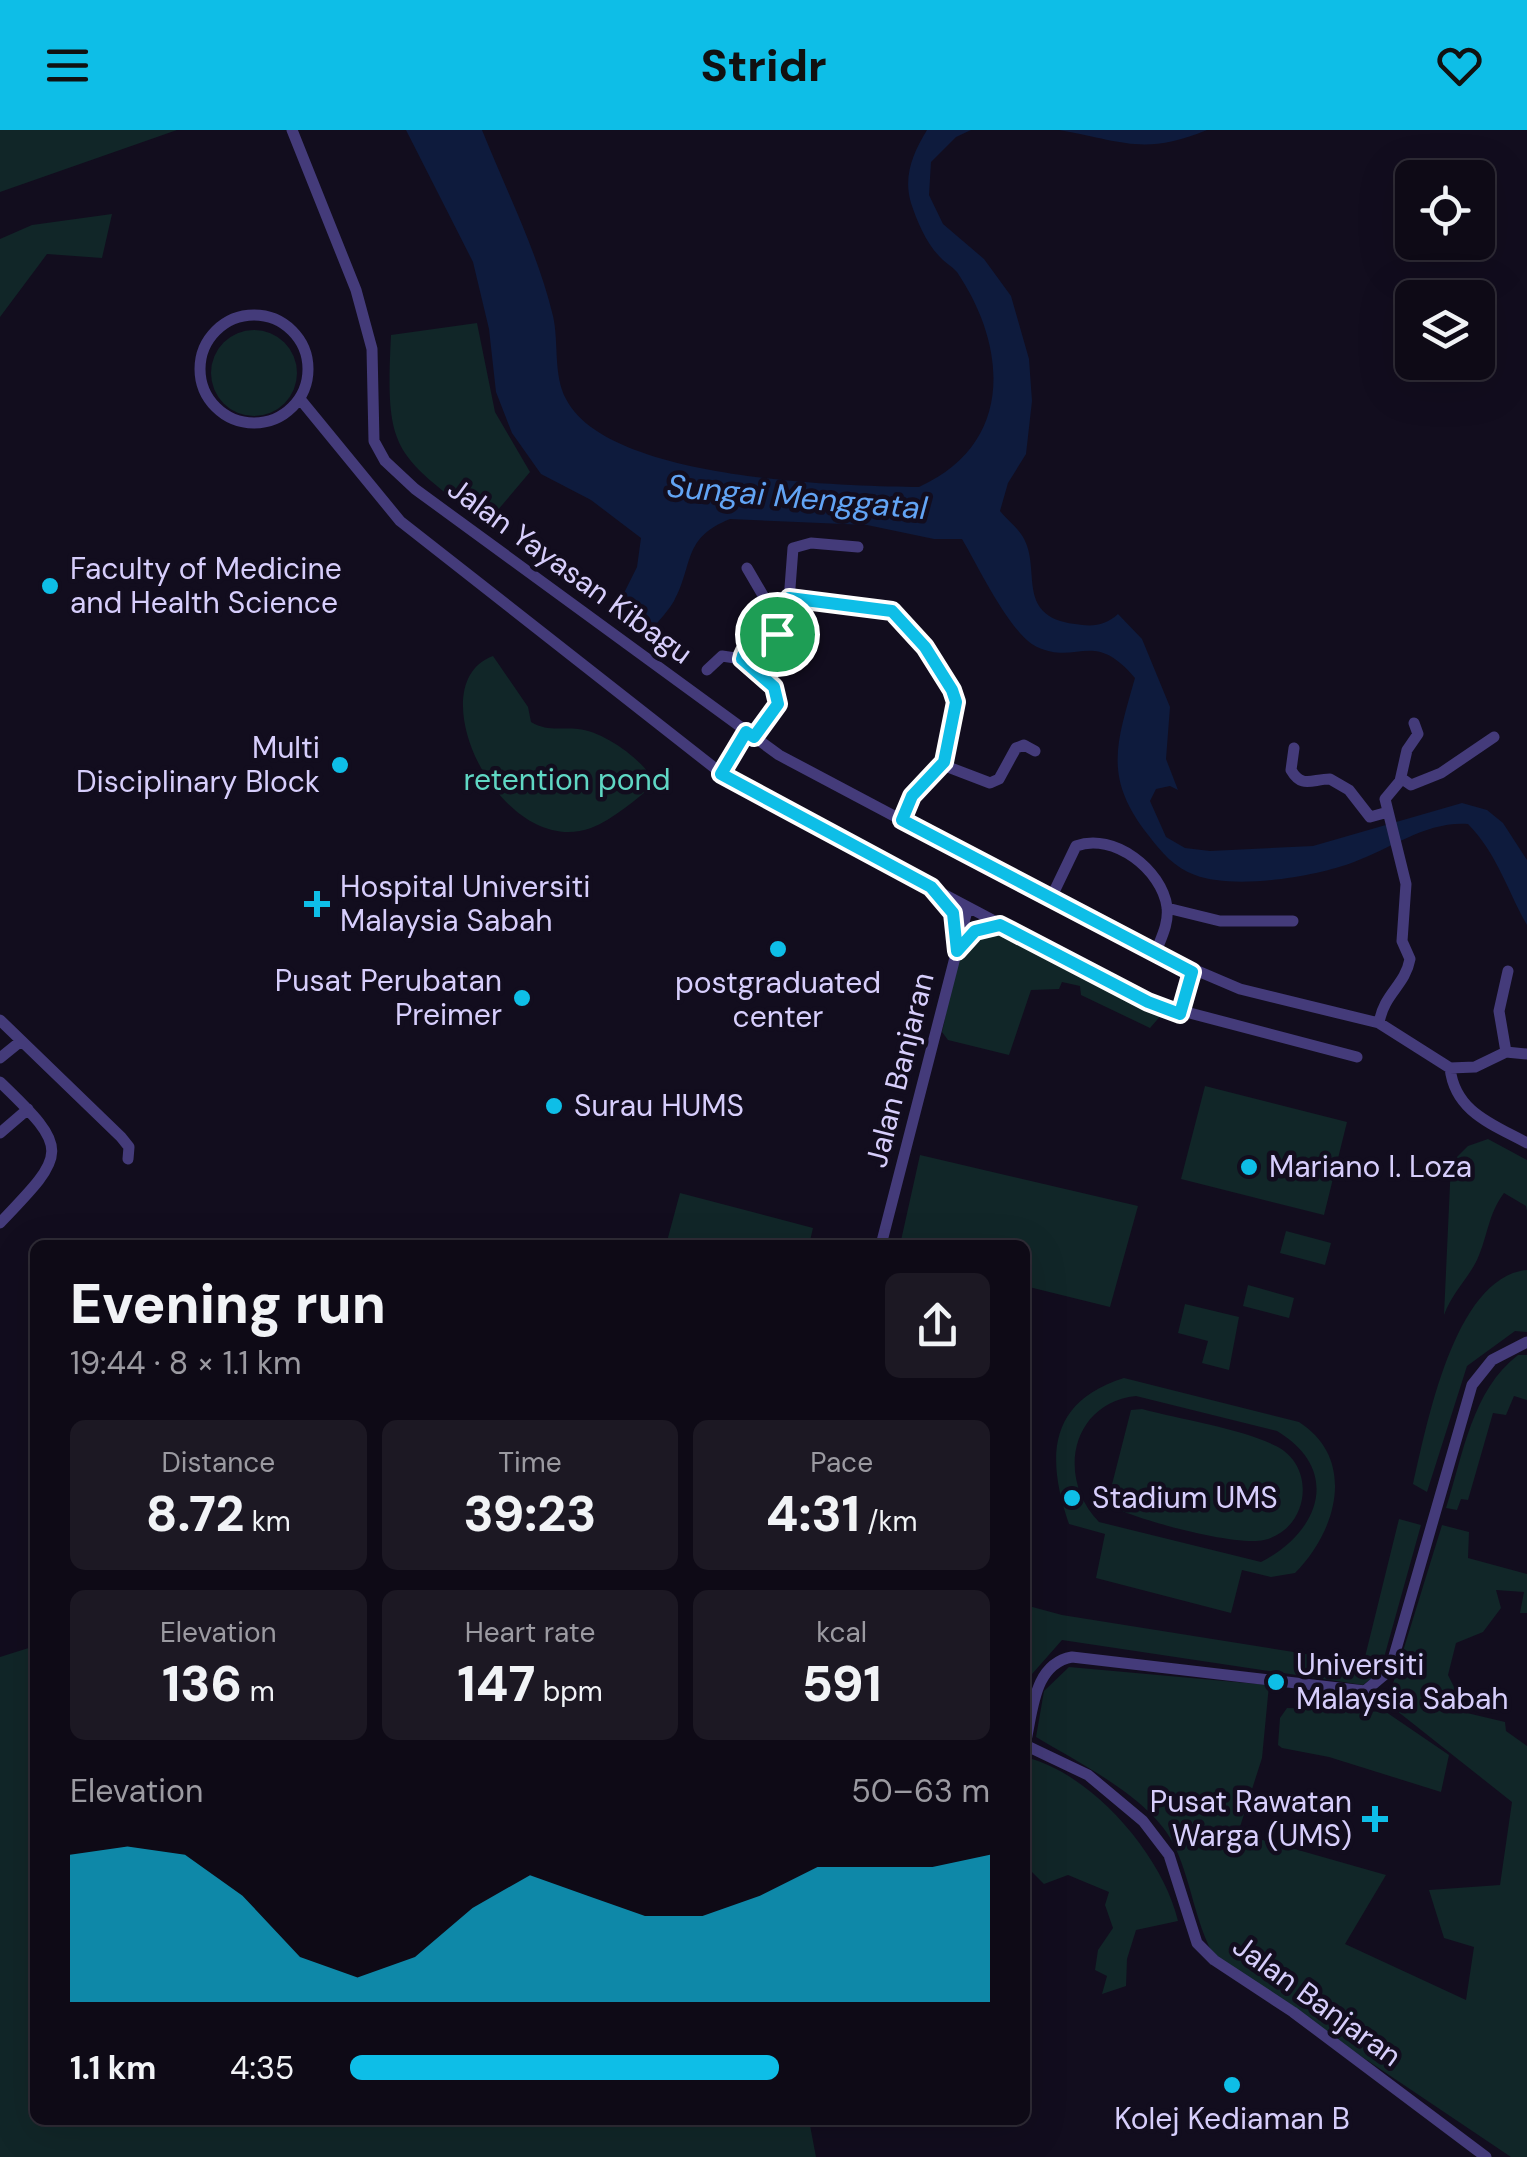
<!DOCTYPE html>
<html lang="en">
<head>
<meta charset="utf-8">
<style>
	:root { --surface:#0e0a16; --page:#1c1823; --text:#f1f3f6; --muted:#9b9aa1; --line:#2e2b35; --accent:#0ebee7 }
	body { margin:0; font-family:"DM Sans",sans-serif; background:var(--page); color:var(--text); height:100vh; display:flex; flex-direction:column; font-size:38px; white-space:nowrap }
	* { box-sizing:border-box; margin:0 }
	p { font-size:32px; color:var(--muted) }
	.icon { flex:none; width:55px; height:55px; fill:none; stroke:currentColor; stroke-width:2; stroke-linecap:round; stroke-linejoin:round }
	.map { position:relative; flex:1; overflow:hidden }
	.side { position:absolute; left:30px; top:1110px; width:1000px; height:885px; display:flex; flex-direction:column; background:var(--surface); border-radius:15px; box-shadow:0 10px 40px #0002,0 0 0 2px var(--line) }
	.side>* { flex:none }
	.fabs { position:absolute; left:1395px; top:30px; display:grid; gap:20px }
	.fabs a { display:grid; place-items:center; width:100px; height:100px; border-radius:15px; background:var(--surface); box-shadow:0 10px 40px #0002,0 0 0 2px var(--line); font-size:50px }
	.pin { position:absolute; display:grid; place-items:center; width:85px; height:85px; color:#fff; margin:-42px; border:5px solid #fff; border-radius:50%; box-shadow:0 2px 10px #0007 }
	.round { display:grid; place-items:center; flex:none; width:105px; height:105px; border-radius:15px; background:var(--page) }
	.headline { display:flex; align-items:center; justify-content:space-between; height:170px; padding:0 40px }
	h1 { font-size:55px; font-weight:800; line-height:75px }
	.metrics { display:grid; grid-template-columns:repeat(3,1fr); gap:15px; height:170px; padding:10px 40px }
	.metrics div { display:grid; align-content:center; border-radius:15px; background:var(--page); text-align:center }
	.metrics b { font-size:50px; font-weight:800 }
	.metrics small { font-size:28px; font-weight:400 }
	.metrics p { font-size:28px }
	.chart { height:280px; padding:20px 40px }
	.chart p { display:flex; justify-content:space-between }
	.chart svg { width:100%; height:180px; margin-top:10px; fill:var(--accent); opacity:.7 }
	ul { padding:0 40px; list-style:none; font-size:32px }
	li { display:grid; grid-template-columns:160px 120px 1fr; align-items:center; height:75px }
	li i { height:25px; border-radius:12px; background:var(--accent) }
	header { display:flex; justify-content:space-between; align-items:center; height:130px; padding:0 40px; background:var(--accent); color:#111; font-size:45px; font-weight:800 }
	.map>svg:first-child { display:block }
</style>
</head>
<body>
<header><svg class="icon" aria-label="menu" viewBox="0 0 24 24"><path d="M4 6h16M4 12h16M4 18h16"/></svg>Stridr<svg class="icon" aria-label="heart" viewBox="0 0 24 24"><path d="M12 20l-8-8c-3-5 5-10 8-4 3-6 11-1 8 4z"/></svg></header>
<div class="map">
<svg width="1527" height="2027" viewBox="0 0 1527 2027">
	<rect width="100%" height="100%" fill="#120d1e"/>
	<!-- green -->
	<path fill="#112628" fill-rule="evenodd" d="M 0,0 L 177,0 L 0,62 Z
		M 112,84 L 102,128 L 47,124 L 0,187 L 0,109 L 32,95 Z
		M 477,193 L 495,282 L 530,342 L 486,394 C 394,323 385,324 391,205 Z
		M211 243a43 43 0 1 1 86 0a43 43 0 1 1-86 0Z
		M 493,526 L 528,577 L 531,592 C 548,602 560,597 578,599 C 603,601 646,631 655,654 C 636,669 614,689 591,698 C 501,731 416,554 493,526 Z
		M 981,800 L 997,801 L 1163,883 L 1150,898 L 1081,865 L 1080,856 L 1062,852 L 1059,859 L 1031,860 L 1009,925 L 948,910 L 942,902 C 950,870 953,820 981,800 Z
		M 1205,956 L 1347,992 L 1324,1085 L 1181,1049 Z
		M 1488,1009 L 1527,1030 L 1527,1081 L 1526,1076 L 1504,1063 C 1488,1084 1488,1106 1477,1130 C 1467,1150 1452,1163 1444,1185 L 1451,1033 L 1468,1016 Z
		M 920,1025 L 1138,1076 L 1110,1177 L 1025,1156 L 1025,1115 L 900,1115 Z
		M 680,1063 L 813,1098 L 809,1115 L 666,1115 Z
		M 1286,1101 L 1331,1113 L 1325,1135 L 1280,1123 Z
		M 1527,1140 L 1527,1202 L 1515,1201 L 1467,1236 L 1427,1362 L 1413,1354 C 1427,1295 1454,1147 1527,1140 Z
		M 1248,1155 L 1294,1168 L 1289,1188 L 1243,1176 Z
		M 1185,1174 L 1239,1187 L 1229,1240 L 1202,1233 L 1208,1211 L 1178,1203 Z
		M 1518,1225 L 1527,1225 L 1527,1270 L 1514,1266 L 1506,1285 L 1493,1283 L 1468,1370 L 1461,1369 L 1457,1380 L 1446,1378 C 1463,1325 1472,1260 1518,1225 Z
		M 1124,1248 L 1299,1292 C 1357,1329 1337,1401 1295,1443 L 1271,1447 L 1242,1440 L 1231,1483 L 1096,1448 L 1105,1404 L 1069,1394 C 1046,1327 1048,1272 1124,1248 ZM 1136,1266 L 1277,1301 C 1342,1340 1320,1402 1261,1432 L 1099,1392 C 1056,1348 1071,1273 1136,1266 Z
		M 1142,1279 C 1182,1290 1240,1298 1276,1316 C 1318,1337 1308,1400 1264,1410 C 1237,1417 1132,1389 1107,1374 L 1131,1280 Z
		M 1399,1389 L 1421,1395 L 1380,1542 L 1363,1555 L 1062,1510 L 1025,1552 L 1025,1475 L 1062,1485 L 1331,1528 L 1365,1527 Z
		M 1442,1395 L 1469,1402 L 1468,1428 L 1527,1444 L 1527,1483 L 1520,1483 L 1524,1462 L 1496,1460 L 1501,1478 L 1483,1502 L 1456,1513 L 1448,1545 L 1467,1583 L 1505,1592 L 1506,1601 L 1527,1616 L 1527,2027 L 1511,2027 L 1215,1828 C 1194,1791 1191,1747 1172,1711 C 1147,1666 1079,1633 1036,1607 L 1044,1561 L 1069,1537 L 1269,1555 L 1262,1628 L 1238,1703 L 1386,1745 L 1345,1814 L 1466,1870 L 1474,1817 L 1444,1808 L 1429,1760 L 1500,1755 L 1512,1672 L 1387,1573 Z
		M 35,1516 L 35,1990 L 809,1990 L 816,2027 L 0,2027 L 0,1527 Z
		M 1287,1578 L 1386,1582 L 1449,1625 L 1441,1662 L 1329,1627 L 1282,1618 L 1278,1615 L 1280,1588 Z
		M 1025,1627 C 1092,1643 1163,1726 1178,1791 L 1136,1800 L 1127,1829 L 1126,1856 L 1102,1864 L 1107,1846 L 1095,1840 L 1098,1820 L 1113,1798 L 1105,1775 L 1109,1762 L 1068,1745 L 1044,1754 L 1025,1735 Z"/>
	<!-- water -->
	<path fill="#0e1b3d" d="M 406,0 L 482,0 C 506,60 538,123 553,186 C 559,212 553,245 566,269 C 607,350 839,356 919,357 C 1013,315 1009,219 957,142 C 952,136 945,133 940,127 C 926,113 917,91 911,73 C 903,46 913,23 927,0 L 971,0 L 956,7 L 931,32 L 929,65 L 943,94 L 984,129 L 1011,166 L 1029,229 L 1032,271 L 1026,324 L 1008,353 L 1000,381 C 1006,389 1016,396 1021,404 C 1044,436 1012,486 1075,494 C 1092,497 1105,496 1118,484 L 1142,509 L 1170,577 L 1166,629 L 1178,660 L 1170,656 L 1156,659 L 1150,671 L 1166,707 L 1185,718 L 1210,721 L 1313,716 L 1462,673 L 1487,680 L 1503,693 L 1527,730 L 1527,795 C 1507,760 1498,725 1468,694 C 1427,691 1392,718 1354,732 C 1315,747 1234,760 1195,745 C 1175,738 1161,722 1149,706 C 1103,648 1116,615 1135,548 C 1093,498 1078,536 1037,517 C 1010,504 978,436 962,409 L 934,409 L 867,395 L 730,389 C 682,408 694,434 674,471 C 669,480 660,489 654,497 L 619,473 L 637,437 L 641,408 L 591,370 L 541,344 L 512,303 L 496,262 L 489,199 L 473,132 Z
		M 1059,0 L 1207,0 C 1143,26 1123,11 1059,0 Z"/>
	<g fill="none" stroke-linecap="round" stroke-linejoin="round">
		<!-- minor -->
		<path stroke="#443b7a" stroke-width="11" d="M 292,0 L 356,160 L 372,219 L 374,311 L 385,331 L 415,359 L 779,625 L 1139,816 L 1240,859 L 1379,893 L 1450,938 L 1475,937 L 1506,922 L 1527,924
			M200 239a54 54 0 1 1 108 0a54 54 0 1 1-108 0Z
			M 300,269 L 400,391 L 735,654 L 1148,872 L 1357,927
			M 747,438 L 768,474 L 788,484
			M 789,468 L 892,481 L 925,517 L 953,559 L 956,572 L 946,628 L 912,666 L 902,690
			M 707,540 L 722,526 L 742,529
			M 755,607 L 778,574 L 778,565 L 742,529 L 743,521 L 777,504 L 788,484 L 793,418 L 811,413 L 858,417
			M 1294,618 L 1291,640 C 1302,659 1312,649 1330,649 L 1349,660 L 1370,687 L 1388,682
			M 943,635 L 990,653 L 999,649 L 1016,618 L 1024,615 L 1035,621
			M 721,643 L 746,602
			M 1401,648 L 1411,655 L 1441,643 L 1494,607
			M 935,762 L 953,783 L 957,807
			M 1051,768 L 1076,716 C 1114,702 1162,740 1167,777 C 1169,794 1161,808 1155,824
			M 1167,778 L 1220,791 L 1293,791
			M 959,818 L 975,801 L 996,795
			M 1180,884 L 1192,841
			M 0,890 L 121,1007 L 129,1017 L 128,1029
			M 1379,893 C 1384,863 1405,856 1410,829 L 1402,811 L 1406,754 L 1385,669 L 1400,651 L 1407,620 L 1418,604 L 1414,593
			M 1506,922 L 1499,881 L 1508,841
			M 0,928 L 21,911
			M 1450,938 C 1455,982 1492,994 1527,1013
			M 0,952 C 71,1020 67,1023 0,1093
			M 0,1003 L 28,979
			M 881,1115 L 968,777
			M 1025,1615 C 1033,1582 1033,1534 1072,1527 L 1365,1561 L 1390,1540 L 1472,1255 L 1492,1230 L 1527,1212
			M 1025,1615 L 1088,1645 L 1143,1691 L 1169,1725 L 1197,1813 L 1214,1830 L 1293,1882 L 1486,2027"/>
	</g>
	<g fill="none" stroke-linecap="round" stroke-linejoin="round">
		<!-- route casing -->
		<g stroke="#fff" stroke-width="20">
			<path id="route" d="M 789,468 L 892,481 L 925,517 L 952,560 L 956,572 L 944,632 L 912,666 L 902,690 L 1192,842 L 1180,884 L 1148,872 L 1000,795 L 975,801 L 957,821 L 953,783 L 931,757 L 721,644 L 746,602 L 754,607 L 778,574 L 774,557 L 742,529 C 747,502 785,518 789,468 Z"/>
		</g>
		<!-- route -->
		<use href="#route" stroke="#0ebee7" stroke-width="12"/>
	</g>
	<!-- markers -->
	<g fill="#0ebee7" stroke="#120d1e" stroke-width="4">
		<circle cx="50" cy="456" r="10"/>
		<circle cx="340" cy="635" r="10"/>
		<path d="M312 759h10v10h10v10h-10v10h-10v-10h-10v-10h10z"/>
		<circle cx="778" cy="819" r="10"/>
		<circle cx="522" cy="868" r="10"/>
		<circle cx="554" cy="976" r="10"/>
		<circle cx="1249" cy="1037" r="10"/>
		<circle cx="1072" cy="1368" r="10"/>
		<circle cx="1276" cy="1552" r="10"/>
		<path d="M1370 1674h10v10h10v10h-10v10h-10v-10h-10v-10h10z"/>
		<circle cx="1232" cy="1955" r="10"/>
	</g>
	<g text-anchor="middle" stroke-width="9" stroke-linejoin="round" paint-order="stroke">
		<!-- poi labels -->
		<g font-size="30" fill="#d7cefc" stroke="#120d1e" text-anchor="start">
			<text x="70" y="449">Faculty of Medicine<tspan x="70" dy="34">and Health Science</tspan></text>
			<text x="320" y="628" text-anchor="end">Multi<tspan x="320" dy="34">Disciplinary Block</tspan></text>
			<text x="340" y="767">Hospital Universiti<tspan x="340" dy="34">Malaysia Sabah</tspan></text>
			<text x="502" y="861" text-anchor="end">Pusat Perubatan<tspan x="502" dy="34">Preimer</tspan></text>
			<text x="778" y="863" text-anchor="middle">postgraduated<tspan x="778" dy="34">center</tspan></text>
			<text x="574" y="986">Surau HUMS</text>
			<text x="1269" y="1047">Mariano I. Loza</text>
			<text x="1092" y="1378">Stadium UMS</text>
			<text x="1296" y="1545">Universiti<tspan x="1296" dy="34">Malaysia Sabah</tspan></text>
			<text x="1352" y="1682" text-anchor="end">Pusat Rawatan<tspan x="1352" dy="34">Warga (UMS)</tspan></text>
			<text x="1232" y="1999" text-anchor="middle">Kolej Kediaman B</text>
		</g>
		<!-- street labels -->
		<g font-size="30" fill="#d7cefc" stroke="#120d1e">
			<text transform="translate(570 441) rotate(36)" y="10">Jalan Yayasan Kibagu</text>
			<text transform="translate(900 940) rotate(-76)" y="10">Jalan Banjaran</text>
			<text transform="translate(1317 1871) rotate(36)" y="10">Jalan Banjaran</text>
		</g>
		<!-- park labels -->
		<g font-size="30" fill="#5fd7c4" stroke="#120d1e">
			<text x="567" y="660">retention pond</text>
		</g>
		<!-- water labels -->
		<g font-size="32" font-style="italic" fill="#62a4f5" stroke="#120d1e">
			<text transform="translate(797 367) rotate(5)" y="11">Sungai Menggatal</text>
		</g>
	</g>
</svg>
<div class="fabs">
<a><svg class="icon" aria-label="locate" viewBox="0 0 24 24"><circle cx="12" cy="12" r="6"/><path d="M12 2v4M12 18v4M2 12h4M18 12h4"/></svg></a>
<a><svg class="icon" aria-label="layers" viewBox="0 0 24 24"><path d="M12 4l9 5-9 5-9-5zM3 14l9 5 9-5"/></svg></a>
</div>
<div class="pin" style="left:777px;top:504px;background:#1e9e55"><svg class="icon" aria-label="arrive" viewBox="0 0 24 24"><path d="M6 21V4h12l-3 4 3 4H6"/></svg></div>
<section class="side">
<div class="headline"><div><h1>Evening run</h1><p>19:44 · 8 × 1.1 km</p></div><a class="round"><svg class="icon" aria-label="share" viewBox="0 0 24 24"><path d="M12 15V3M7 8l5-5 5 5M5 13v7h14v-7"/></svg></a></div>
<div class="metrics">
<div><p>Distance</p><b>8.72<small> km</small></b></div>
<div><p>Time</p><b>39:23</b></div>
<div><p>Pace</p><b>4:31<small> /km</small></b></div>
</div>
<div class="metrics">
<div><p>Elevation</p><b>136<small> m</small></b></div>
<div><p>Heart rate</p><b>147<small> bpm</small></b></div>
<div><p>kcal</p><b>591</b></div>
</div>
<div class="chart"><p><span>Elevation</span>50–63 m</p>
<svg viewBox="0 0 160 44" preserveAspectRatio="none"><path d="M0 44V8L10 6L20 8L30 18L40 33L50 38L60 33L70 21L80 13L90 18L100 23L110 23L120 18L130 11L140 11L150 11L160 8V44z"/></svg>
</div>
<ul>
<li><b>1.1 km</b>4:35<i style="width:67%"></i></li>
</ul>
</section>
</div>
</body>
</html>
